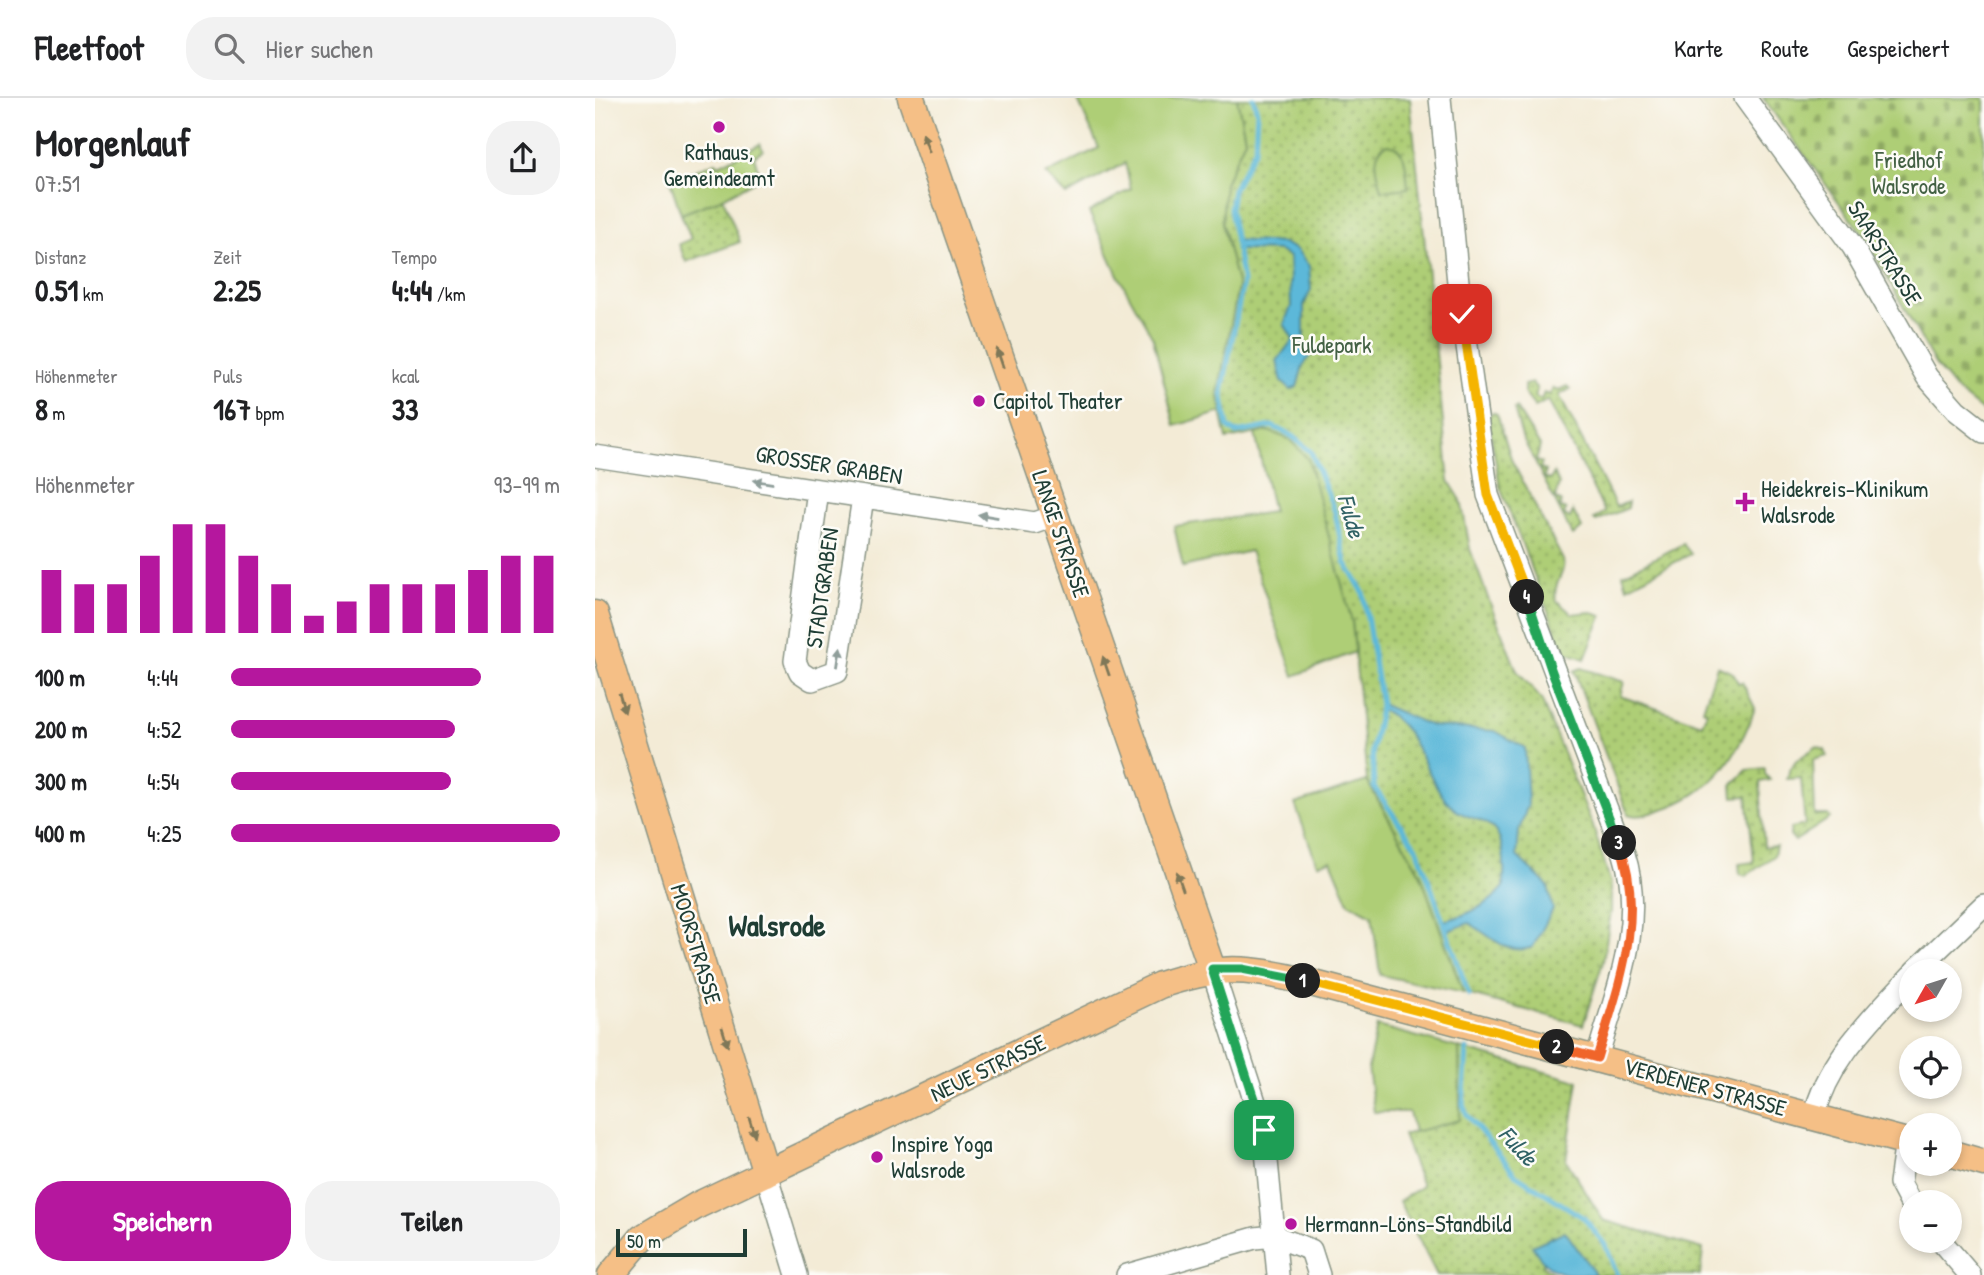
<!DOCTYPE html>
<html lang="de">
<head>
<meta charset="utf-8">
<style>
	:root { --surface:#fff; --page:#f2f2f2; --text:#202124; --muted:#757577; --line:#e0e0e0; --accent:#b5179e }
	body { margin:0; font-family:"Patrick Hand",sans-serif; background:var(--page); color:var(--text); height:100vh; display:flex; flex-direction:column; font-size:26px; white-space:nowrap }
	* { box-sizing:border-box; margin:0 }
	p { font-size:23px; color:var(--muted) }
	.icon { flex:none; width:38px; height:38px; fill:none; stroke:currentColor; stroke-width:2; stroke-linecap:round; stroke-linejoin:round }
	.map { position:relative; flex:1; overflow:hidden }
	.panel { display:flex; flex-direction:column; background:var(--surface); width:595px }
	.panel>* { flex:none }
	.needle { width:46px; rotate:231deg }
	.buttons { position:absolute; left:1304px; top:861px; display:grid; gap:14px }
	.buttons a { display:grid; place-items:center; width:63px; height:63px; border-radius:50%; background:var(--surface); box-shadow:0 4px 10px #0003; font-size:35px }
	.scale { position:absolute; left:21px; bottom:18px; width:131px; box-sizing:border-box; padding-left:7px; border:4px solid #1f3d34; border-top:0; font-size:19px; line-height:24px; white-space:nowrap; color:#1f3d34; -webkit-text-stroke:5px #fdfcf7; paint-order:stroke }
	.pin { position:absolute; display:grid; place-items:center; width:60px; height:60px; color:#fff; margin:-30px; border-radius:14px; box-shadow:0 4px 10px #0006 }
	.km { position:absolute; width:35px; height:35px; margin:-18px; border-radius:50%; background:#222; color:#fff; font-size:19px; line-height:35px; text-align:center }
	.round { display:grid; place-items:center; flex:none; width:74px; height:74px; border-radius:28px; background:var(--page) }
	.headline { display:flex; align-items:center; justify-content:space-between; height:119px; padding:0 35px }
	h1 { font-size:38px; font-weight:700; line-height:52px }
	.stats { display:grid; grid-template-columns:repeat(3,1fr); gap:10px; height:119px; padding:7px 35px }
	.stats div { display:grid; align-content:center }
	.stats b { font-size:30px; font-weight:700 }
	.stats small { font-size:19px; font-weight:400 }
	.stats p { font-size:19px }
	.chart { height:196px; padding:14px 35px }
	.chart p { display:flex; justify-content:space-between }
	.chart svg { width:100%; height:126px; margin-top:7px; stroke:var(--accent); stroke-width:6 }
	.cta { display:flex; gap:14px; margin-top:auto; padding:14px 35px }
	.cta a { flex:1; height:80px; border-radius:28px; background:var(--accent); color:#fff; font-size:28px; font-weight:700; line-height:80px; text-align:center }
	.cta a+a { background:var(--page); color:var(--text) }
	ul { padding:0 35px; list-style:none; font-size:23px }
	li { display:grid; grid-template-columns:112px 84px 1fr; align-items:center; height:52px }
	li i { height:18px; border-radius:9px; background:var(--accent) }
	header { display:flex; align-items:center; gap:42px; box-sizing:border-box; height:98px; padding:0 35px; background:var(--surface); border-bottom:2px solid var(--line) }
	header strong { font-size:33px }
	nav { display:flex; gap:38px; margin-inline-start:auto; font-size:24px }
	.search { width:490px; height:63px; background:var(--page); display:flex; align-items:center; gap:18px; box-sizing:border-box; padding:0 24px; border-radius:28px; color:var(--muted); font-size:26px }
	main { display:flex; flex:1; min-height:0 }
	.map>svg:first-child { display:block }
</style>
</head>
<body>
<header>
<strong>Fleetfoot</strong>
<div class="search"><svg class="icon" aria-label="search" viewBox="0 0 24 24"><circle cx="10" cy="10" r="6"/><path d="M15 15l6 6"/></svg>Hier suchen</div>
<nav><a>Karte</a><a>Route</a><a>Gespeichert</a></nav>
</header>
<main>
<section class="panel">
<div class="headline"><div><h1>Morgenlauf</h1><p>07:51</p></div><a class="round"><svg class="icon" aria-label="share" viewBox="0 0 24 24"><path d="M12 15V3M7 8l5-5 5 5M5 13v7h14v-7"/></svg></a></div>
<div class="stats">
<div><p>Distanz</p><b>0.51<small> km</small></b></div>
<div><p>Zeit</p><b>2:25</b></div>
<div><p>Tempo</p><b>4:44<small> /km</small></b></div>
</div>
<div class="stats">
<div><p>Höhenmeter</p><b>8<small> m</small></b></div>
<div><p>Puls</p><b>167<small> bpm</small></b></div>
<div><p>kcal</p><b>33</b></div>
</div>
<div class="chart"><p><span>Höhenmeter</span>93–99 m</p>
<svg viewBox="0 0 160 44" preserveAspectRatio="none"><path d="M5 44V22M15 44V27M25 44V27M35 44V17M45 44V6M55 44V6M65 44V17M75 44V27M85 44V38M95 44V33M105 44V27M115 44V27M125 44V27M135 44V22M145 44V17M155 44V17"/></svg>
</div>
<ul>
<li><b>100 m</b>4:44<i style="width:76%"></i></li>
<li><b>200 m</b>4:52<i style="width:68%"></i></li>
<li><b>300 m</b>4:54<i style="width:67%"></i></li>
<li><b>400 m</b>4:25<i style="width:100%"></i></li>
</ul>
<div class="cta"><a>Speichern</a><a>Teilen</a></div>
</section>
<div class="map">
<svg width="1389" height="1177" viewBox="0 0 1389 1177">
	<defs>
		<pattern id="grass-dots" width="8" height="8" patternUnits="userSpaceOnUse" patternTransform="scale(1.75)"><rect width="8" height="8" fill="#aece76"/><path d="M2 2h.1M6 6h.1" fill="none" stroke="#8da862" stroke-width="1.8" stroke-linecap="round"/></pattern>
		<pattern id="cemetery-stones" width="16" height="16" patternUnits="userSpaceOnUse" patternTransform="scale(1.75)"><rect width="16" height="16" fill="#aece76"/><path d="M2 7V4a2 2 0 0 1 4 0v3zM10 15v-3a2 2 0 0 1 4 0v3z" fill="#8da862"/></pattern>
	</defs>
	<rect width="100%" height="100%" fill="#fdfcf7"/>
	<filter id="ink" filterUnits="userSpaceOnUse"><feTurbulence type="fractalNoise" baseFrequency=".0143" numOctaves="2"/><feDisplacementMap in="SourceGraphic" scale="14" xChannelSelector="R" yChannelSelector="G"/><feConvolveMatrix kernelMatrix="1 2 1 2 8 2 1 2 1" color-interpolation-filters="sRGB"/></filter>
	<filter id="wash" filterUnits="userSpaceOnUse"><feTurbulence type="fractalNoise" baseFrequency=".00686" numOctaves="4" result="noise"/><feDisplacementMap in="SourceGraphic" scale="28" xChannelSelector="R" yChannelSelector="G"/><feGaussianBlur stdDeviation="1.57" result="paint"/><feColorMatrix in="noise" values="0 0 0 0 0 0 0 0 0 0 0 0 0 0 0 0 0 1.4 0 .05"/><feComposite in="paint" operator="in"/></filter>
	<g filter="url(#wash)">
		<rect width="100%" height="100%" fill="#f3ebd6"/>
		<!-- grass -->
		<path fill="url(#grass-dots)" stroke="#668655" stroke-width="2" d="M 642,0 L 815,0 L 854,383 L 866,402 L 875,451 L 893,500 L 922,573 L 946,601 L 998,728 L 1016,786 L 1016,813 L 1008,864 L 988,927 L 868,895 L 825,775 L 772,683 L 757,524 L 673,333 L 632,341 L 622,295 L 643,189 L 627,126 L 630,85 L 650,41 Z
			M 128,100 L 145,144 L 91,164 L 84,146 L 96,141 L 86,116 Z
			M 937,285 L 942,291 L 940,299 L 946,302 L 949,295 L 955,297 L 958,290 L 964,292 L 972,288 L 975,291 L 964,297 L 1021,409 L 1033,404 L 1033,410 L 1001,423 L 999,421 L 1010,414 L 953,302 L 940,309 L 929,295 L 929,287 Z
			M 921,310 L 945,348 L 941,363 L 947,365 L 945,371 L 951,373 L 949,380 L 955,382 L 959,375 L 964,386 L 960,401 L 966,403 L 965,410 L 971,412 L 969,418 L 975,420 L 978,413 L 987,430 L 978,438 L 927,339 L 919,311 Z
			M 897,314 L 902,316 L 917,363 L 968,462 C 971,477 957,485 961,502 L 977,516 L 995,514 L 1007,518 L 990,561 L 969,554 L 905,389 L 893,320 Z
			M 1088,446 L 1096,456 L 1032,489 L 1028,476 Z
			M 1122,568 L 1138,575 L 1143,585 L 1147,584 L 1160,610 C 1142,661 1118,695 1065,712 C 1054,716 1043,720 1033,716 L 979,573 L 986,570 L 1029,584 L 1025,598 L 1107,626 L 1112,613 L 1108,611 Z
			M 1221,649 L 1230,652 L 1232,658 L 1218,662 L 1220,717 L 1233,717 L 1235,720 L 1200,743 L 1195,737 L 1196,730 L 1210,727 L 1206,680 L 1192,681 C 1195,664 1208,658 1221,649 Z
			M 1170,670 L 1170,676 L 1175,682 L 1165,684 L 1169,749 L 1181,748 L 1179,758 L 1151,778 L 1145,776 L 1144,766 L 1159,764 L 1152,698 L 1138,699 L 1137,687 L 1152,672 Z
			M 864,950 L 983,983 L 971,1062 L 1008,1122 L 1108,1151 L 1105,1177 L 1000,1177 L 969,1133 L 947,1167 L 960,1177 L 842,1177 L 804,1103 L 827,1088 L 808,1037 L 865,1021 Z"/>
		<!-- cemetery -->
		<path fill="url(#cemetery-stones)" stroke="#668655" stroke-width="2" d="M 1168,0 L 1389,0 L 1389,314 L 1361,292 L 1340,266 L 1272,143 Z"/>
		<!-- garden -->
		<path fill="#aece76" stroke="#668655" stroke-width="2" d="M 482,0 L 642,0 L 650,41 L 630,85 L 627,126 L 643,189 L 623,295 L 627,314 L 580,328 L 558,240 L 523,177 L 494,114 L 536,91 L 530,65 L 471,97 L 451,76 L 504,50 Z
			M 165,46 L 168,52 L 159,58 L 165,80 L 128,100 L 86,116 L 75,83 L 121,64 L 124,67 Z
			M 793,46 C 813,49 811,74 813,90 L 787,93 C 784,78 773,53 793,46 Z
			M 673,333 L 694,341 L 713,361 L 757,524 L 760,554 L 699,578 L 655,453 L 588,469 L 579,428 L 678,414 L 660,336 Z
			M 772,683 L 825,775 L 868,895 L 785,877 L 777,817 L 754,805 L 736,762 L 722,766 L 700,706 Z
			M 782,928 L 864,950 L 865,1022 L 819,1034 L 814,1014 L 779,1014 L 773,969 Z"/>
		<!-- water -->
		<path fill="#5bb8d9" stroke="#3d7a86" stroke-width="2" d="M 641,142 L 688,145 L 702,152 L 714,168 L 716,192 L 709,207 L 709,243 L 716,257 L 708,268 L 702,289 L 696,292 L 687,284 L 682,263 L 698,241 L 689,226 L 696,208 L 694,159 L 684,153 L 643,152 Z
			M 786,606 L 836,628 L 900,633 L 930,650 L 933,706 L 924,733 L 922,758 L 953,788 L 958,811 L 938,849 C 912,859 895,837 874,825 L 850,834 L 847,823 C 871,818 893,808 909,789 C 909,772 911,751 902,736 C 892,718 871,723 857,709 C 828,680 825,630 785,611 Z
			M 970,1133 L 1000,1176 L 1000,1177 C 965,1177 955,1177 937,1148 Z"/>
		<g fill="none" stroke-linecap="round" stroke-linejoin="round">
			<!-- stream -->
			<path stroke="#5bb8d9" stroke-width="5" d="M 658,0 L 662,13 L 660,51 L 638,92 L 635,111 L 648,184 L 627,294 L 633,329 L 641,335 L 677,328 L 697,338 L 716,354 L 740,414 L 750,464 L 768,494 L 786,606 L 777,652 L 779,689 L 823,752 L 874,897
				M 872,951 L 868,1006 L 872,1017 L 921,1077 L 989,1120 L 1011,1148 L 1022,1177"/>
		</g>
	</g>
	<g filter="url(#ink)">
		<g fill="none" stroke-linecap="round" stroke-linejoin="round">
			<!-- minor casing -->
			<g stroke="#899485" stroke-width="24">
				<path id="minor" d="M 845,0 L 863,184 L 893,397 L 1029,756 C 1051,825 1021,893 1002,960
					M 1150,0 L 1258,149 L 1332,279 L 1361,312 L 1389,334
					M 0,358 L 440,425 L 460,418
					M 223,392 L 200,563 L 205,574 L 217,582 L 242,573 L 268,399
					M 617,871 L 669,1032 L 683,1177
					M 1320,873 L 1389,807
					M 1219,1019 C 1233,961 1278,920 1316,878
					M 1311,1043 L 1305,1085 L 1316,1106
					M 171,1075 L 202,1177
					M 1346,1143 L 1375,1177
					M 532,1177 L 660,1140 L 679,1138 L 716,1152 L 724,1177"/>
			</g>
			<!-- major casing -->
			<g stroke="#899485" stroke-width="29">
				<path id="major" d="M 316,0 L 617,871
					M 0,516 L 171,1075
					M 1354,1055 L 1389,1065
					M 16,1177 L 47,1140 L 103,1107 L 565,887 C 620,869 645,868 701,881 L 1316,1045"/>
			</g>
			<!-- minor -->
			<use href="#minor" stroke="#fff" stroke-width="21"/>
			<!-- major -->
			<use href="#major" stroke="#f5bf86" stroke-width="26"/>
		</g>
		<!-- one-way arrows -->
		<defs><path id="oneway-solid" d="M-6-.8H1V-3.2L6.5 0L1 3.2V.8H-6Z" transform="scale(1.75)"/></defs>
		<g fill="#7f7859">
			<use href="#oneway-solid" transform="translate(331 45) rotate(-109)"/>
			<use href="#oneway-solid" transform="translate(405 260) rotate(-109)"/>
			<use href="#oneway-solid" transform="translate(511 568) rotate(-109)"/>
			<use href="#oneway-solid" transform="translate(27 605) rotate(73)"/>
			<use href="#oneway-solid" transform="translate(585 783) rotate(-109)"/>
			<use href="#oneway-solid" transform="translate(130 939) rotate(73)"/>
			<use href="#oneway-solid" transform="translate(157 1029) rotate(73)"/>
		</g>
		<g fill="#8f9e9a">
			<use href="#oneway-solid" transform="translate(168 384) rotate(-171)"/>
			<use href="#oneway-solid" transform="translate(393 418) rotate(-171)"/>
			<use href="#oneway-solid" transform="translate(244 559) rotate(-81)"/>
		</g>
	</g>
	<g fill="none" stroke-linecap="round" stroke-linejoin="round" filter="url(#ink)">
		<!-- split-1 casing -->
		<g stroke="#fff" stroke-width="14">
			<path id="split-1" d="M 669,1032 L 617,871 L 647,871 L 708,883"/>
		</g>
		<!-- split-2 casing -->
		<g stroke="#fff" stroke-width="14">
			<path id="split-2" d="M 708,883 L 962,949"/>
		</g>
		<!-- split-3 casing -->
		<g stroke="#fff" stroke-width="14">
			<path id="split-3" d="M 962,949 L 1002,960 C 1023,888 1052,818 1024,745"/>
		</g>
		<!-- split-4 casing -->
		<g stroke="#fff" stroke-width="14">
			<path id="split-4" d="M 932,499 L 957,574 L 1024,745"/>
		</g>
		<!-- split-5 casing -->
		<g stroke="#fff" stroke-width="14">
			<path id="split-5" d="M 867,216 L 893,397 L 932,499"/>
		</g>
		<!-- split-1 -->
		<use href="#split-1" stroke="#22a559" stroke-width="9"/>
		<!-- split-2 -->
		<use href="#split-2" stroke="#f5b400" stroke-width="9"/>
		<!-- split-3 -->
		<use href="#split-3" stroke="#f0652b" stroke-width="9"/>
		<!-- split-4 -->
		<use href="#split-4" stroke="#22a559" stroke-width="9"/>
		<!-- split-5 -->
		<use href="#split-5" stroke="#f5b400" stroke-width="9"/>
	</g>
	<!-- markers -->
	<g fill="#b5179e" stroke="#fdfcf7" stroke-width="2.5">
		<circle cx="124" cy="29" r="7"/>
		<circle cx="384" cy="303" r="7"/>
		<path d="M1146.5 393.5h7v7h7v7h-7v7h-7v-7h-7v-7h7z"/>
		<circle cx="282" cy="1059" r="7"/>
		<circle cx="696" cy="1126" r="7"/>
	</g>
	<g text-anchor="middle" stroke-width="5" stroke-linejoin="round" paint-order="stroke">
		<!-- poi labels -->
		<g font-size="23" fill="#1f3d34" stroke="#fdfcf7" text-anchor="start">
			<text x="124" y="62" text-anchor="middle">Rathaus,<tspan x="124" dy="26">Gemeindeamt</tspan></text>
			<text x="398" y="311">Capitol Theater</text>
			<text x="1166" y="399">Heidekreis-Klinikum<tspan x="1166" dy="26">Walsrode</tspan></text>
			<text x="296" y="1054">Inspire Yoga<tspan x="296" dy="26">Walsrode</tspan></text>
			<text x="710" y="1134">Hermann-Löns-Standbild</text>
		</g>
		<!-- park labels -->
		<g font-size="23" fill="#436144" stroke="#fdfcf7">
			<text x="1314" y="70">Friedhof<tspan x="1314" dy="26">Walsrode</tspan></text>
			<text x="737" y="255">Fuldepark</text>
		</g>
		<!-- street labels -->
		<g font-size="23" fill="#1f3d34" stroke="#fdfcf7">
			<text transform="translate(1290 155) rotate(58)" y="8">SAARSTRASSE</text>
			<text transform="translate(234 367) rotate(9)" y="8">GROSSER GRABEN</text>
			<text transform="translate(466 436) rotate(71)" y="8">LANGE STRASSE</text>
			<text transform="translate(227 490) rotate(-82)" y="8">STADTGRABEN</text>
			<text transform="translate(101 846) rotate(73)" y="8">MOORSTRASSE</text>
			<text transform="translate(393 970) rotate(-26)" y="8">NEUE STRASSE</text>
			<text transform="translate(1110 989) rotate(15)" y="8">VERDENER STRASSE</text>
		</g>
		<!-- water labels -->
		<g font-size="24" font-style="italic" fill="#316266" stroke="#fdfcf7">
			<text transform="translate(756 418) rotate(74)" y="8">Fulde</text>
			<text transform="translate(923 1048) rotate(47)" y="8">Fulde</text>
		</g>
		<!-- district labels -->
		<g font-size="30" font-weight="bold" fill="#1f3d34" stroke="#fdfcf7">
			<text x="182" y="838">Walsrode</text>
		</g>
	</g>
</svg>
<div class="buttons">
<a><svg class="needle" viewBox="-14 -14 28 28"><path d="M0-13l5 13h-10z" fill="#e53935"/><path d="M0 13l5-13h-10z" fill="#757577"/></svg></a>
<a><svg class="icon" aria-label="locate" viewBox="0 0 24 24"><circle cx="12" cy="12" r="6"/><path d="M12 2v4M12 18v4M2 12h4M18 12h4"/></svg></a>
<a>+</a>
<a>−</a>
</div>
<div class="scale">50 m</div>
<div class="pin" style="left:669px;top:1032px;background:#1e9e55"><svg class="icon" aria-label="arrive" viewBox="0 0 24 24"><path d="M6 21V4h12l-3 4 3 4H6"/></svg></div>
<div class="pin" style="left:867px;top:216px;background:#d93025"><svg class="icon" aria-label="check" viewBox="0 0 24 24"><path d="M5 12l5 5 9-10"/></svg></div>
<b class="km" style="left:708px;top:883px">1</b>
<b class="km" style="left:962px;top:949px">2</b>
<b class="km" style="left:1024px;top:745px">3</b>
<b class="km" style="left:932px;top:499px">4</b>
</div>
</main>
</body>
</html>
